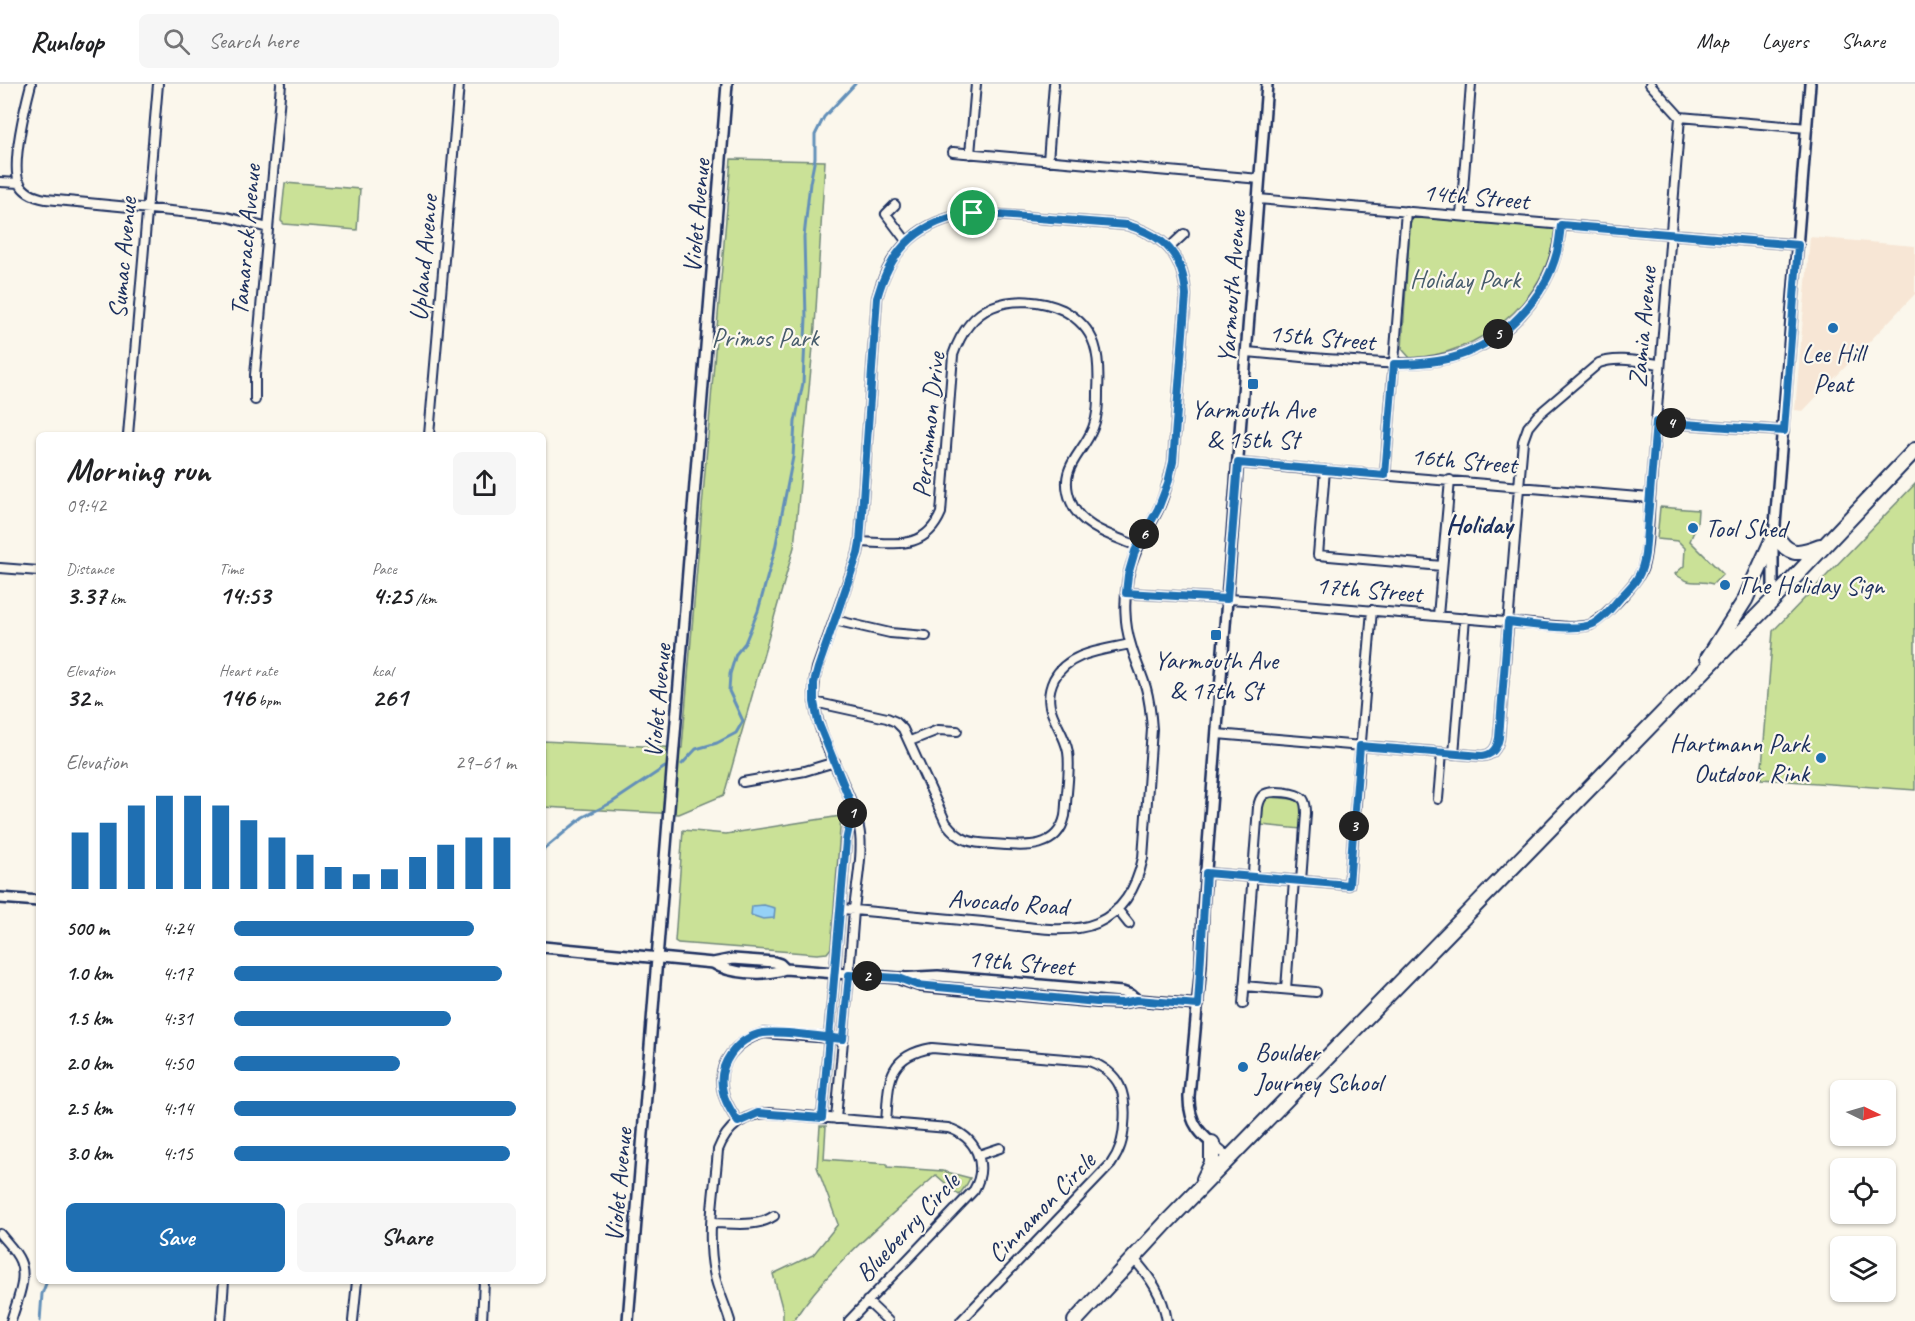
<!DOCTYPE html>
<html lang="en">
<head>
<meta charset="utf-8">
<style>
	:root { --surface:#fff; --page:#f6f6f6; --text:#202124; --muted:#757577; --line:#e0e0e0; --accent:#1f6fb2 }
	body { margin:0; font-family:Caveat,sans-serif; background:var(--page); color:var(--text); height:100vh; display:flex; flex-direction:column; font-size:22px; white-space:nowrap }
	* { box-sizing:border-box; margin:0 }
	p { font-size:20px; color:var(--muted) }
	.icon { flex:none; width:33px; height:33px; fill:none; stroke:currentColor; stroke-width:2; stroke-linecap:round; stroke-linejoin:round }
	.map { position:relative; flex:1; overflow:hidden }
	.details { position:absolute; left:36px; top:348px; width:510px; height:852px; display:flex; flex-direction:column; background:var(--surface); border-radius:9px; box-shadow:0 2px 4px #0004 }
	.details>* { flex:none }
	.needle { width:39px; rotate:95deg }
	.buttons { position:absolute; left:1830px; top:996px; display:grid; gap:12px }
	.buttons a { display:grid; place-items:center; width:66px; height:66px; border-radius:9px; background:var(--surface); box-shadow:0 2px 4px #0004; font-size:30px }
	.pin { position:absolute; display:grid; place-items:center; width:51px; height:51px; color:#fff; margin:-26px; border:3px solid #fff; border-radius:50%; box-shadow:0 2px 6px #0007 }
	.km { position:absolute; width:30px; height:30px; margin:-15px; border-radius:50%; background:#222; color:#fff; font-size:16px; line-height:30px; text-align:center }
	.round { display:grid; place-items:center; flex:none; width:63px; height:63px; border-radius:9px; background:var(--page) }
	.overview { display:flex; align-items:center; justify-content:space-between; height:102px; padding:0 30px }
	h1 { font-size:33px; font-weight:800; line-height:45px }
	.stats { display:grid; grid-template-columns:repeat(3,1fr); gap:9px; height:102px; padding:6px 30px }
	.stats div { display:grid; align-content:center }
	.stats b { font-size:26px; font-weight:800 }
	.stats small { font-size:16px; font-weight:400 }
	.stats p { font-size:16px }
	.chart { height:168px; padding:12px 30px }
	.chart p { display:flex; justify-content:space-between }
	.chart svg { width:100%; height:108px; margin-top:6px; stroke:var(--accent); stroke-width:6 }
	.action { display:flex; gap:12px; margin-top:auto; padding:12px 30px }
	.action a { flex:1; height:69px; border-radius:9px; background:var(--accent); color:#fff; font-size:24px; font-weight:800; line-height:69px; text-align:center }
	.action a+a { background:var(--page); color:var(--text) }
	ul { padding:0 30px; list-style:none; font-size:20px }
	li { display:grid; grid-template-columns:96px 72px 1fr; align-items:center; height:45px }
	li i { height:15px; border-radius:8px; background:var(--accent) }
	header { display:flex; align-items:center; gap:36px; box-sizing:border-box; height:84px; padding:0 30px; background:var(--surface); border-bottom:2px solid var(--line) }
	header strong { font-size:28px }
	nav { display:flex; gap:33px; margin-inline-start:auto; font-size:21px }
	.search { width:420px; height:54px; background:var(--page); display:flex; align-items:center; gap:15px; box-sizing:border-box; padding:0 21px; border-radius:9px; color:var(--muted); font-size:22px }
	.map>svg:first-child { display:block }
</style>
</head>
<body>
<header>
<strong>Runloop</strong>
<div class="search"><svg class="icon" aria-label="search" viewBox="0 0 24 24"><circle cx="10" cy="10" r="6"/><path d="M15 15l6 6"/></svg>Search here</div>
<nav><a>Map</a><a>Layers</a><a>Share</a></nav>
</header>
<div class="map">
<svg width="1915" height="1237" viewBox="0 0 1915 1237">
	<rect width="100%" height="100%" fill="#fbf7ec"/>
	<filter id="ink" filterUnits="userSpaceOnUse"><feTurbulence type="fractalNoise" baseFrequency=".0167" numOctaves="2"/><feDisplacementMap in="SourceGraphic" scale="12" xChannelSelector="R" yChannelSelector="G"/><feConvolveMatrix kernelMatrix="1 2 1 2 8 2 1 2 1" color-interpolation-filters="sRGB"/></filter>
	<g filter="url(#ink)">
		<!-- built -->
		<path fill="#f7e6d5" d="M 1810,153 L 1915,162 L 1915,210 L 1803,327 L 1795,326 Z"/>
		<!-- green -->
		<path fill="#cae197" stroke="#72887a" stroke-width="1.5" d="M 731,75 L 825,77 L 815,242 L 794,463 L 724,711 L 679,730 L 543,723 L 543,657 L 682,664 Z
			M 285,99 L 360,105 L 357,146 L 284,140 L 281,137 Z
			M 1415,132 L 1555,145 C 1548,217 1480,271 1410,274 L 1402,265 L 1410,139 Z
			M 1915,400 L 1915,706 L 1761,695 L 1773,547 Z
			M 1660,423 L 1698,426 L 1697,440 L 1690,457 L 1723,490 L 1713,500 C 1695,494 1695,504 1675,490 L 1684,482 L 1685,464 L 1678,457 L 1657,455 Z
			M 1268,713 L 1293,715 L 1300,718 L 1302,723 L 1301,745 L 1261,741 L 1263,720 Z
			M 841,732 L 831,864 L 827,869 L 817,870 L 678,859 L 675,857 L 683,746 L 726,750 Z
			M 820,1042 L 826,1042 L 824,1075 L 887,1080 L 887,1083 L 943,1087 L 970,1094 L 967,1100 L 959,1111 L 936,1091 C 886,1136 831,1180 793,1237 L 783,1237 L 783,1227 L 773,1190 L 813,1171 L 838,1140 L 817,1083 Z"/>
		<!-- water -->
		<path fill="#95d1f6" stroke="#6490b9" stroke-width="1.5" d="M 764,821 L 775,824 L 774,834 L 763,835 L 751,831 L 752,822 Z"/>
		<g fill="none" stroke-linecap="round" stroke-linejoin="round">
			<!-- stream -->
			<path stroke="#6490b9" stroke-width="3" d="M 682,680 L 696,665 L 717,659 L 736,649 L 743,637 L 729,607 L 730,590 L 736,570 L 745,559 L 758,527 L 775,465 L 793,373 L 795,338 L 803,299 L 806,234 L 804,153 L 810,99 L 815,74 L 815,51 L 824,33 L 855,0
				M 543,766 L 583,733 L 611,719 L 665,683
				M 40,1237 L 42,1210 L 47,1197"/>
			<!-- minor casing -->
			<g stroke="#1b2f5e" stroke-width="12">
				<path id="minor" d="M 31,0 C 26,19 11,80 19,98 C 24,109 34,113 46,115 L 202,130 L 227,133 L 268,144
					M 1680,33 L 1807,44
					M 953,68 L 1260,95
					M 970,70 L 976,0
					M 1048,77 L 1054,0
					M 0,98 L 20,99
					M 1258,115 L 1799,161
					M 895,121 L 886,130 L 907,158
					M 1461,132 L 1471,0
					M 1169,164 L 1184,150
					M 1247,268 C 1278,271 1310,274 1342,276 C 1411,282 1470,286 1521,231 C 1547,202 1557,178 1561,141
					M 255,316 L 255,291 L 281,0
					M 1656,338 L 1784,347
					M 128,351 L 158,0
					M 429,351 L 459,0
					M 1238,379 L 1650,414
					M 1325,386 L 1318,471 L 1442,482
					M 1385,391 L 1406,127
					M 860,458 C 894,459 925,467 941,429 L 953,271 C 960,251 971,232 992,223 C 1013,214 1042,216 1063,226 C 1098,245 1100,272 1098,308 C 1098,320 1098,332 1093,344 C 1082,372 1057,383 1071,418 C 1081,444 1114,452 1137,462
					M 0,484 L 39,487
					M 1126,509 L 1245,516 L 1567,543 C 1575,543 1583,543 1590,541 C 1603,535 1640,496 1643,483 C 1649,461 1648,436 1650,414 L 1680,33 L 1650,0
					M 1438,532 L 1450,396
					M 834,536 L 890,549 L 926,552
					M 814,618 L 887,634 L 896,638 L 903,645 L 946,739 C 960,757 970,759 993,760 C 1021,762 1057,768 1065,732 C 1066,724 1066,716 1067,709 C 1068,696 1070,681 1068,668 C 1063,641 1039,626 1054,595 C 1068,568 1104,566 1130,560
					M 1217,650 L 1482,672 C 1493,671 1497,664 1499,654 L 1520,391 L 1523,357 L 1528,343 L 1538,331 L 1599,279 C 1617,272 1641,278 1660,280
					M 910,657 L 938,646 L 957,647
					M 1454,670 L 1465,534
					M 743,698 L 805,687 L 835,678
					M 1438,715 L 1442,669
					M 1206,789 L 1349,801 L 1372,526
					M 1117,825 L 1129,840
					M 1244,902 L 1316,908
					M 1286,905 L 1294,796
					M 1243,920 L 1258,723 C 1259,718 1260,713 1265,710 C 1273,706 1296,708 1303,715 C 1306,719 1306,724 1306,729 L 1301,797
					M 822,1034 L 846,757 L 853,726
					M 836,1035 C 842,965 849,895 854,826 C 856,803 864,766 859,744 C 847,689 802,641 817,584 L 858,469 L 860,458 L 877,214 C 890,163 921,136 973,129 L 1127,141 C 1165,152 1183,171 1186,211 L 1173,378 C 1169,395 1165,411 1158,426 C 1147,449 1133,467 1128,493 C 1124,514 1124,540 1131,561 C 1135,576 1142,590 1146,604 C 1150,618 1151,631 1152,645 L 1143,774 C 1137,802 1124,827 1097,839 C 1067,852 1016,841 983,838 C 940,834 897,830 854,826 L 841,825
					M 738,1038 C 732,1028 725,1019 723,1008 C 715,978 738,956 764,949 L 843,955
					M 886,1039 C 889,1000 885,972 932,964 L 1089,977 C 1121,989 1127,1010 1124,1041 C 1123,1056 1120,1067 1111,1080 L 961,1237
					M 979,1071 L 1000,1064
					M 712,1139 C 732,1139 756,1144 774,1132
					M 0,1150 C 7,1159 16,1167 20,1177 C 28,1195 16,1219 11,1237
					M 1133,1174 C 1150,1193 1163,1211 1167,1237
					M 867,1217 L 888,1237
					M 221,1237 L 224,1197
					M 353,1237 L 357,1197
					M 482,1237 L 484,1197
					M 730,1237 C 725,1220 717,1205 714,1188 C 706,1149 715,1106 718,1066 C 727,1043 743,1030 769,1029 L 948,1044 C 975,1052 989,1080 974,1106 L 849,1237"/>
			</g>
			<!-- tertiary casing -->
			<g stroke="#1b2f5e" stroke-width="14">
				<path id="tertiary" d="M 1773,516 L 1773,466 L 1810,0
					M 0,814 L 39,817
					M 543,863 L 713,879 L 733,875 L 774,878 L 780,880 L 785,885
					M 713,879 C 730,890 766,892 785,885 L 899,894 L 938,892 L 1122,908 L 1131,911 L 1137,916
					M 900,895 L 921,902 L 1097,918 L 1122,919 L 1137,916 L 1198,921
					M 1230,1075 C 1207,1055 1188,1045 1189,1012 L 1201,881 L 1203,825 L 1267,0
					M 628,1237 L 727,0"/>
			</g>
			<!-- trunk casing -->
			<g stroke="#1b2f5e" stroke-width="18">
				<path id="trunk" d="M 1775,450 C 1788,472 1797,471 1820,462
					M 1708,574 L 1745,516 L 1775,450
					M 1204,1095 L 1212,1079 L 1212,1059
					M 1075,1237 L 1166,1139 L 1773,516 L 1915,366"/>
			</g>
			<!-- minor -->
			<use href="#minor" stroke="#fbf7ec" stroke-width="8"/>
			<!-- tertiary -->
			<use href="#tertiary" stroke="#fbf7ec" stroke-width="9"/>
			<!-- trunk -->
			<use href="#trunk" stroke="#fbf7ec" stroke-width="14"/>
		</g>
	</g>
	<g fill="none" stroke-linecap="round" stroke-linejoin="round" filter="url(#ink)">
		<!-- route casing -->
		<g stroke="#fff" stroke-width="12">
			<path id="route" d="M 973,129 C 921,136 891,163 877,214 L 860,458 L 858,469 L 818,584 L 814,599 L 814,618 L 818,638 L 853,724 L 846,757 L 822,1034 L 758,1029 L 738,1038 C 732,1028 725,1019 723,1008 C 716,981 737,954 763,949 C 782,946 822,953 843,955 L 849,891 L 899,894 L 917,901 L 1097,918 L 1122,919 L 1137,916 L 1198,921 L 1206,789 L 1349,801 L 1360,662 L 1482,672 C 1493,671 1497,664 1499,654 L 1508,538 C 1528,540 1576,548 1593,540 C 1604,534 1612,523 1620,514 C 1635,499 1642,492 1645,470 L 1656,338 L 1784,347 L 1798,161 L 1561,141 C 1560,150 1559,159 1557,168 C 1545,215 1503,257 1458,272 C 1437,279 1416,280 1394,280 L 1385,391 L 1238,379 L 1227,515 L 1126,509 L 1128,491 L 1135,467 L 1158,425 L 1168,399 L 1173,378 L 1186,211 C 1183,171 1165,152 1127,141 L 973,129"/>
		</g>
		<!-- route -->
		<use href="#route" stroke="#1f6fb2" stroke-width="8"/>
	</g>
	<!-- markers -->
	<g fill="#1f6fb2" stroke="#fbf7ec" stroke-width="2">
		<circle cx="1833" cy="244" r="6"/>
		<rect x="1247" y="294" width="12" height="12" rx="3"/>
		<circle cx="1693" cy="444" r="6"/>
		<circle cx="1725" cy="501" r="6"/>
		<rect x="1210" y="545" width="12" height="12" rx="3"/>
		<circle cx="1821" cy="674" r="6"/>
		<circle cx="1243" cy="983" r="6"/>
	</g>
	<g text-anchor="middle" stroke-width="4.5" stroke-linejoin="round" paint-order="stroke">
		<!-- street labels -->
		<g font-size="26" fill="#1b2f5e" stroke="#fbf7ec">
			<text transform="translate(1476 112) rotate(5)" y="9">14th Street</text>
			<text transform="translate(696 132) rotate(-85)" y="9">Violet Avenue</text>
			<text transform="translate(245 156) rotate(-85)" y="9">Tamarack Avenue</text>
			<text transform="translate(122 174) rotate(-85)" y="9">Sumac Avenue</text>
			<text transform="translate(423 174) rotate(-85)" y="9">Upland Avenue</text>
			<text transform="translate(1231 203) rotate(-86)" y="9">Yarmouth Avenue</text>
			<text transform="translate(1642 243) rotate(-85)" y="9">Zamia Avenue</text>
			<text transform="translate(1322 253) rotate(5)" y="9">15th Street</text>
			<text transform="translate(928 341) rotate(-84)" y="9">Persimmon Drive</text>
			<text transform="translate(1464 376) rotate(5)" y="9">16th Street</text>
			<text transform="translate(1369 505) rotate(5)" y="9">17th Street</text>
			<text transform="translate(657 617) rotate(-85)" y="9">Violet Avenue</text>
			<text transform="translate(1008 818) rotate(4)" y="9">Avocado Road</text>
			<text transform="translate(1021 878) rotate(5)" y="9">19th Street</text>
			<text transform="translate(618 1101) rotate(-85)" y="9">Violet Avenue</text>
			<text transform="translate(1041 1123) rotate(-46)" y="9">Cinnamon Circle</text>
			<text transform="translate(907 1143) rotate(-47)" y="9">Blueberry Circle</text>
		</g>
		<!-- park labels -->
		<g font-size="26" fill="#475c6c" stroke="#fbf7ec">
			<text x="1465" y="204">Holiday Park</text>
			<text x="765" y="262">Primos Park</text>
		</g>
		<!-- poi labels -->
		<g font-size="26" fill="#1b2f5e" stroke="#fbf7ec">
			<text x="1833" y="278">Lee Hill<tspan x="1833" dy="30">Peat</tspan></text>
			<text x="1253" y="334">Yarmouth Ave<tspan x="1253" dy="30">&amp; 15th St</tspan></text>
			<text x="1705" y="453" text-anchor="start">Tool Shed</text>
			<text x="1737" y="510" text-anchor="start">The Holiday Sign</text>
			<text x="1216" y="585">Yarmouth Ave<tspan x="1216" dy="30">&amp; 17th St</tspan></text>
			<text x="1809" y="668" text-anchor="end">Hartmann Park<tspan x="1809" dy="30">Outdoor Rink</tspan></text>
			<text x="1255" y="977" text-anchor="start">Boulder<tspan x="1255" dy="30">Journey School</tspan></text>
		</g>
		<!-- neighbourhood labels -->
		<g font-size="27" font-weight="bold" fill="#1b2f5e" stroke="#fbf7ec">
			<text x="1479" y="449">Holiday</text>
		</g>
	</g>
</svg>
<div class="buttons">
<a><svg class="needle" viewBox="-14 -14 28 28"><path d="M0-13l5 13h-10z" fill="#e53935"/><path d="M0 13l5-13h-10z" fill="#757577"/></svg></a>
<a><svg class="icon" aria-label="locate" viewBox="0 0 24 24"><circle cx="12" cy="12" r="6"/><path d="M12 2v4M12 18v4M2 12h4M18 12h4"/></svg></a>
<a><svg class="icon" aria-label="layers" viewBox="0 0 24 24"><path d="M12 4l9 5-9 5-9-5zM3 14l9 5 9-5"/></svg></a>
</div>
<div class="pin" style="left:973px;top:129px;background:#1e9e55"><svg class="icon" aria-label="arrive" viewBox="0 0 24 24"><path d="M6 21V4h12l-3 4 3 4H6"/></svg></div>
<b class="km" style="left:852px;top:729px">1</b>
<b class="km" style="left:867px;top:892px">2</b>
<b class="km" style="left:1354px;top:742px">3</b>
<b class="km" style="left:1671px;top:339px">4</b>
<b class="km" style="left:1498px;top:250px">5</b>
<b class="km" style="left:1144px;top:450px">6</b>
<section class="details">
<div class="overview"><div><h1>Morning run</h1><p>09:42</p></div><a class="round"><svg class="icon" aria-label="share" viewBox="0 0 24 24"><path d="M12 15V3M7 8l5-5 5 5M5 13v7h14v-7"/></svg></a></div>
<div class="stats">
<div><p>Distance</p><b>3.37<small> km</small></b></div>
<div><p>Time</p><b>14:53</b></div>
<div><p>Pace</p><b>4:25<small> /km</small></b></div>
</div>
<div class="stats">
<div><p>Elevation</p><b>32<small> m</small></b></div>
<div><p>Heart rate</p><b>146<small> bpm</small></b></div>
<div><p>kcal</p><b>261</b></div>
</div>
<div class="chart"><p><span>Elevation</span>29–61 m</p>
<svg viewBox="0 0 160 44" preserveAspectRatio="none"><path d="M5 44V21M15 44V17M25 44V10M35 44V6M45 44V6M55 44V10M65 44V16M75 44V23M85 44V30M95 44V35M105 44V38M115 44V36M125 44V31M135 44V26M145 44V23M155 44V23"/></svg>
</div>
<ul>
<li><b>500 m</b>4:24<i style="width:85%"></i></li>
<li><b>1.0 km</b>4:17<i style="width:95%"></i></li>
<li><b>1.5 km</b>4:31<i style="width:77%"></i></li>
<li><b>2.0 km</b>4:50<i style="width:59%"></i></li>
<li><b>2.5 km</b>4:14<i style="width:100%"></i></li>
<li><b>3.0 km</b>4:15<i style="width:98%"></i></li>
</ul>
<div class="action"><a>Save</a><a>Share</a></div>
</section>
</div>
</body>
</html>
